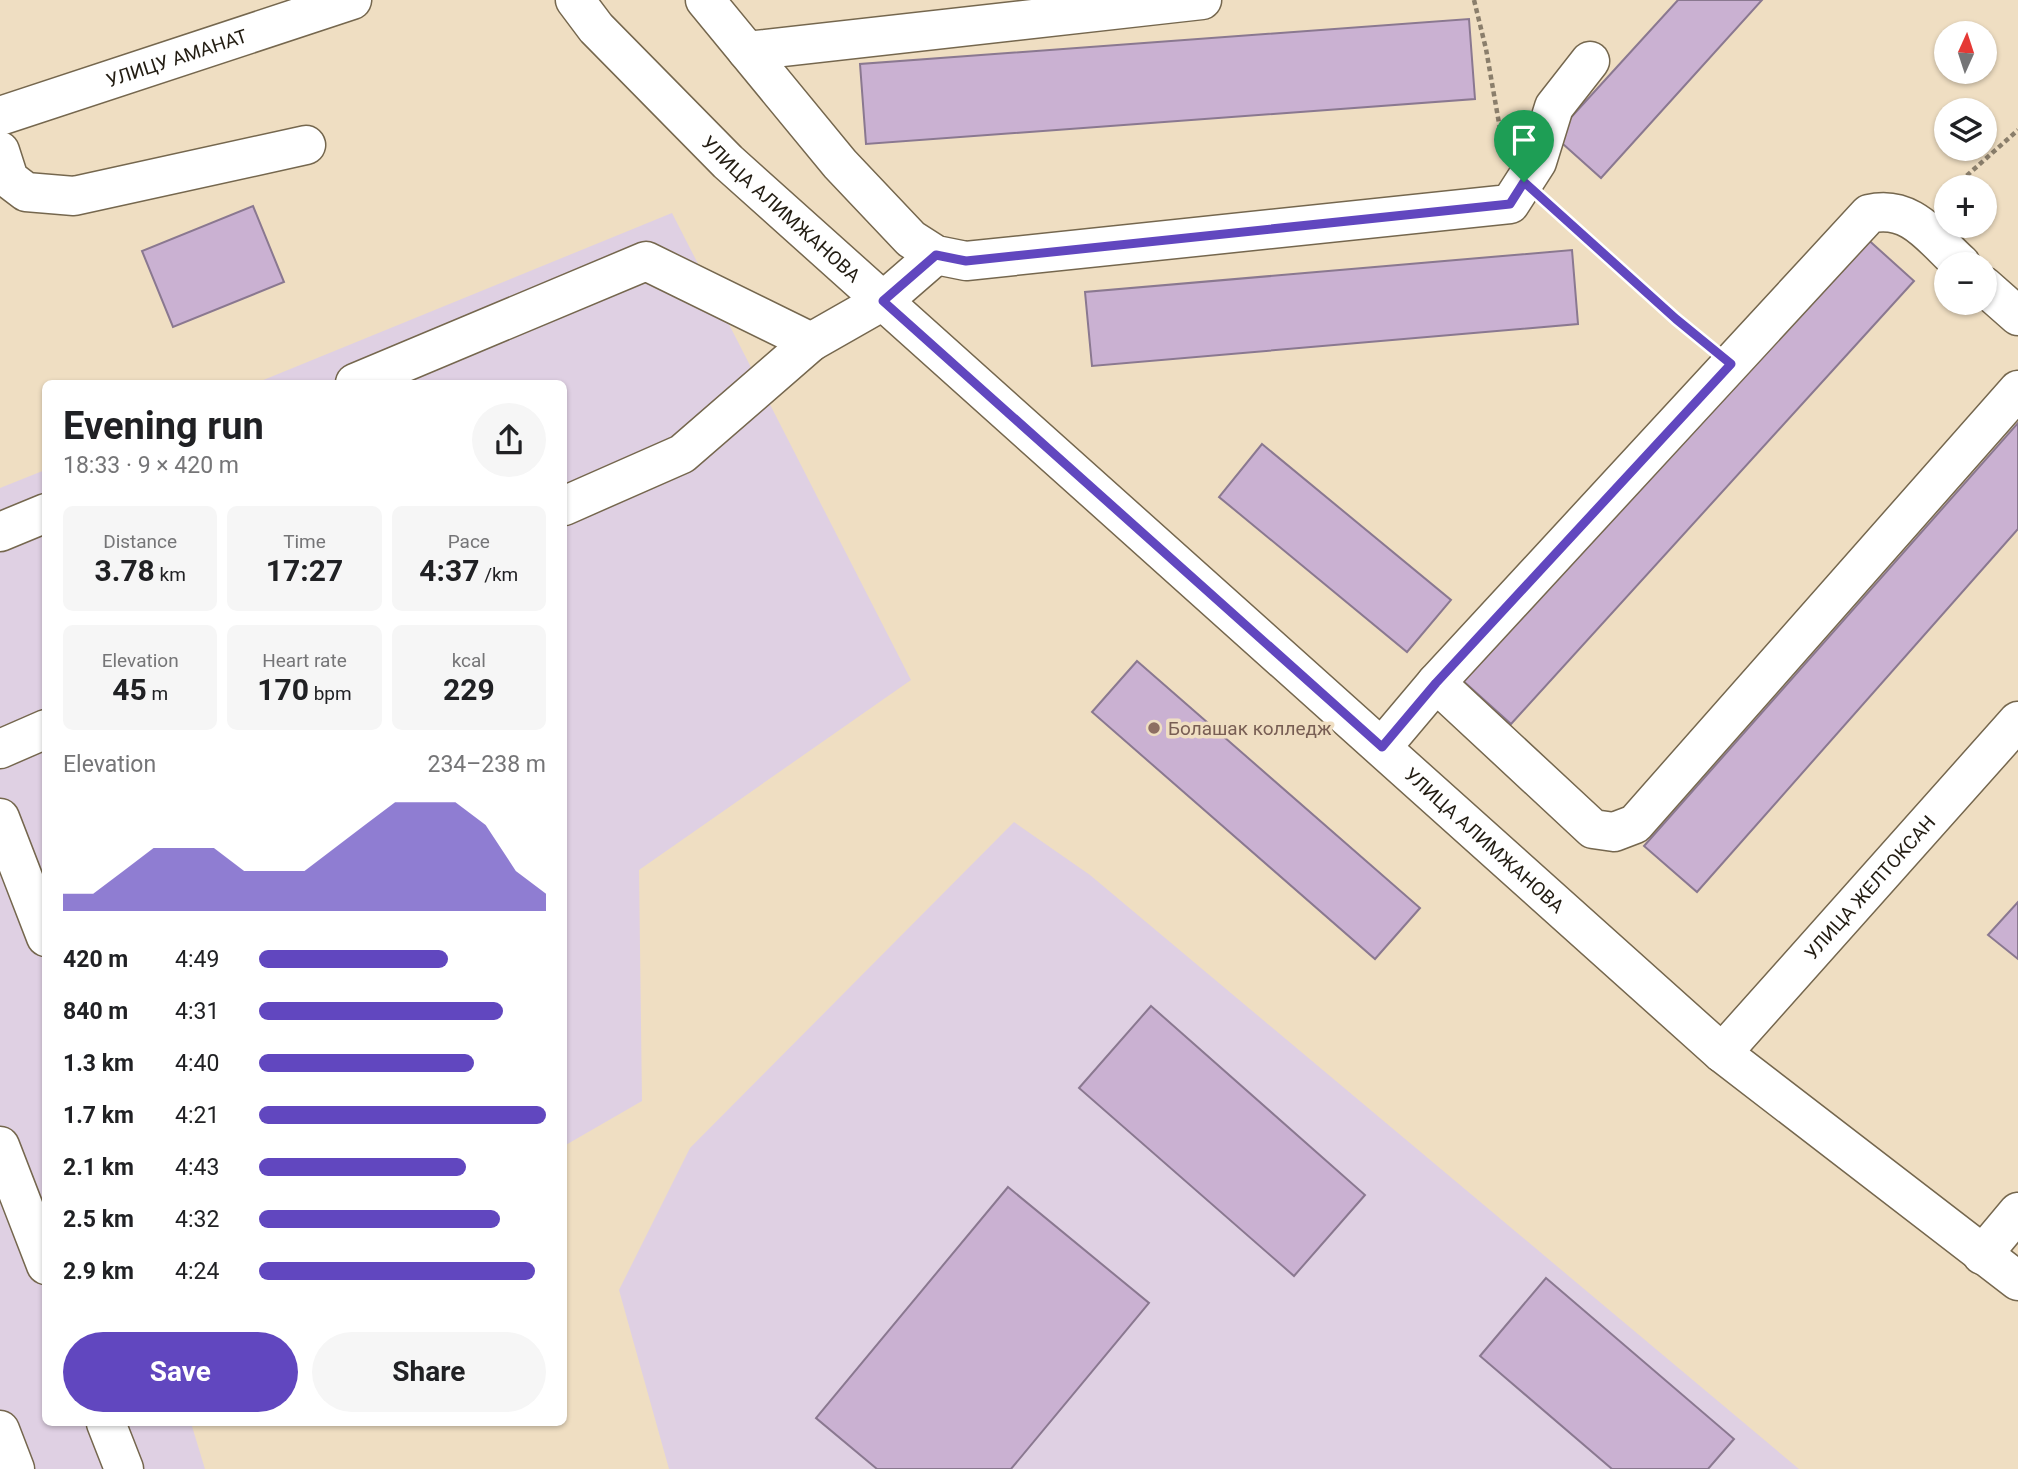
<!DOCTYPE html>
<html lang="en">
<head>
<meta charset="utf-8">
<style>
	:root { --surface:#fff; --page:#f6f6f6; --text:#202124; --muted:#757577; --accent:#6147bf }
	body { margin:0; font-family:Roboto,sans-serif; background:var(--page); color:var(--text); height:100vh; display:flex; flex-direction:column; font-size:26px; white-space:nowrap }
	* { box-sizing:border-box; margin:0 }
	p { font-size:23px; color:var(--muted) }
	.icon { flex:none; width:38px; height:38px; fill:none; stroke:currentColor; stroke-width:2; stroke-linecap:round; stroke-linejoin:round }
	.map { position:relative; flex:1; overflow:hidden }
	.details { position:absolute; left:42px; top:380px; width:525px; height:1046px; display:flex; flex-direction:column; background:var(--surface); border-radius:10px; box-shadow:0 2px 5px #0004 }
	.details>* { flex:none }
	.needle { width:46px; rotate:3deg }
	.fabs { position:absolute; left:1934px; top:21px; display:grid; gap:14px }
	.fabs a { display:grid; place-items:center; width:63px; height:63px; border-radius:50%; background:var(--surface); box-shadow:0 2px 5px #0004; font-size:35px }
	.pin { position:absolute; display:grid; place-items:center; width:60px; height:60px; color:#fff; margin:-72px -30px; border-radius:50% 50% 50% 0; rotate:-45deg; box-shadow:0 0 7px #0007 }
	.pin .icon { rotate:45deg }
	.round { display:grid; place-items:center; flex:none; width:74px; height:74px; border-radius:37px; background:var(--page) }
	.head { display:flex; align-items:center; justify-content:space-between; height:119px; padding:0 21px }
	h1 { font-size:38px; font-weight:700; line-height:52px }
	.stats { display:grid; grid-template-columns:repeat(3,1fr); gap:10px; height:119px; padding:7px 21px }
	.stats div { display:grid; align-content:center; border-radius:10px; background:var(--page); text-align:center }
	.stats b { font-size:30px; font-weight:700 }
	.stats small { font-size:19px; font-weight:400 }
	.stats p { font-size:19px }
	.chart { height:196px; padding:14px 21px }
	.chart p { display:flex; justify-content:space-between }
	.chart svg { width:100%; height:126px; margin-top:7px; fill:var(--accent); opacity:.7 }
	.action { display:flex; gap:14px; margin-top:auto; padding:14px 21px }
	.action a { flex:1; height:80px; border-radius:42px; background:var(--accent); color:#fff; font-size:28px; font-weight:700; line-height:80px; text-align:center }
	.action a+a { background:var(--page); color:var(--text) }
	ul { padding:0 21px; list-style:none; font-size:23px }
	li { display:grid; grid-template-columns:112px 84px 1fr; align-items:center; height:52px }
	li i { height:18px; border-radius:9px; background:var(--accent) }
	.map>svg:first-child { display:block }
</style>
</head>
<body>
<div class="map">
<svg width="2018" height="1469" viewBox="0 0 2018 1469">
	<rect width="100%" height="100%" fill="#efdec2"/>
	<!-- industrial -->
	<path fill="#dfd0e3" d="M 672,213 L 911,680 L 639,870 L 642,1101 L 564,1146 L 564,383 L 256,383 Z
		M 45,470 L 46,1423 L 191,1423 L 205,1469 L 0,1469 L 0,488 Z
		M 1014,822 L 1090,875 L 1799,1469 L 669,1469 L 619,1290 L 690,1148 Z"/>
	<!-- building -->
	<path fill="#cab1d2" stroke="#8a7890" stroke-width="2" d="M 1678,0 L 1762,0 L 1601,178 L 1554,136 Z
		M 1469,19 L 1475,99 L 866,144 L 860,64 Z
		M 253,206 L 284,282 L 173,327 L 142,251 Z
		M 1864,236 L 1914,281 L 1511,724 L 1461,679 Z
		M 1572,250 L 1578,324 L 1092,366 L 1085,292 Z
		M 2018,423 L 2018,529 L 1697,892 L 1644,846 Z
		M 1262,444 L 1451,600 L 1407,652 L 1219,497 Z
		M 1137,661 L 1420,908 L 1375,959 L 1092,712 Z
		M 2018,902 L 2018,959 L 1988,935 Z
		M 1151,1006 L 1365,1195 L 1294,1276 L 1079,1088 Z
		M 1008,1187 L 1149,1303 L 1011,1469 L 877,1469 L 816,1418 Z
		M 1546,1278 L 1734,1439 L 1708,1469 L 1612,1469 L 1480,1356 Z"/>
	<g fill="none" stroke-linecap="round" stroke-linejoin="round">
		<!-- minor casing -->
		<g stroke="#75674e" stroke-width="41">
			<g id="minor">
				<path id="s1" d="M 575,0 L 596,28 L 728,162 L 1722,1053 L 2018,1281"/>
				<path d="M 705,0 L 840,164 L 911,239 L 936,255 L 966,261 L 1510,204 L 1537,162 L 1554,107 L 1590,61"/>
				<path d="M 747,51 L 1202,0"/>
				<path id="s2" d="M 0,116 L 352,0"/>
				<path d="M 0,151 L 9,179 L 26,192 L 74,196 L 306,145"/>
				<path d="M 1961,264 C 1932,238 1911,204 1869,214 L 1436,683 L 1593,829 L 1614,832 L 1635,824 L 2018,390"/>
				<path d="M 1984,286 L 2018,316"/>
				<path d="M 355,383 L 646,261 L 811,342 L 883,301 L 936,255"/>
				<path d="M 564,506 L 682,454 L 811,342"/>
				<path d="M 0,532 L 46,513"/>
				<path d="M 1382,747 L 1436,683"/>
				<path d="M 0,749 L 46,729"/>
				<path d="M 0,818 L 46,937"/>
				<path id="s3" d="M 1722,1053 L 2018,721"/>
				<path d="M 0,1146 L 46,1265"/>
				<path d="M 1982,1255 L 2018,1212"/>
				<path d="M 106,1423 L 124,1469"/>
				<path d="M 0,1430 L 15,1469"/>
			</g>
		</g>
		<!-- path -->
		<path stroke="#8a7e6b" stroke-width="4.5" stroke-dasharray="5 3.5" stroke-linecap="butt" d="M 1474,0 L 1486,49 L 1503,146
			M 1954,187 L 2018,130
			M 1552,207 L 1702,340"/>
		<!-- minor -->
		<use href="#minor" stroke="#fff" stroke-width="38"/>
	</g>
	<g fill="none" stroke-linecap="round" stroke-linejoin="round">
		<!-- route casing -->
		<g stroke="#fff" stroke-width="14">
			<path id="route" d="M 1524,182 L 1676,319 L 1731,364 L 1436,683 L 1382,747 L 883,301 L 936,255 L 966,261 L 1510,204 Z"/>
		</g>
		<!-- route -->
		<use href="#route" stroke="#6147bf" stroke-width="9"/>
	</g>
	<!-- markers -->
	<circle fill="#8d6e63" stroke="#efdec2" stroke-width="2.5" cx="1154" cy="728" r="7"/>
	<g text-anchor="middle" stroke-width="7" stroke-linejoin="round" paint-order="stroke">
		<!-- street labels -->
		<g font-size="19" fill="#221c12" stroke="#efdec2">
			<text dy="7" stroke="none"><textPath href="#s2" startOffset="186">УЛИЦУ АМАНАТ</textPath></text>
			<text dy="7" stroke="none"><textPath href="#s1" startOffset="294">УЛИЦА АЛИМЖАНОВА</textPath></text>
			<text dy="7" stroke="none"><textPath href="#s1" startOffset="1239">УЛИЦА АЛИМЖАНОВА</textPath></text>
			<text dy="7" stroke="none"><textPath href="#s3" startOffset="222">УЛИЦА ЖЕЛТОКСАН</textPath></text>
		</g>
		<!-- education labels -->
		<g font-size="19" fill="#785e54" stroke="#efdec2" text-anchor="start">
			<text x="1168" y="735">Болашак колледж</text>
		</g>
	</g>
</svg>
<div class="fabs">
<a><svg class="needle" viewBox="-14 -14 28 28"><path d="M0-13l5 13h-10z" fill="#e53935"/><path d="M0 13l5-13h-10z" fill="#757577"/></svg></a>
<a><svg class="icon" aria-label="layers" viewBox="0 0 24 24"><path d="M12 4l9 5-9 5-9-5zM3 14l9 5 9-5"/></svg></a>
<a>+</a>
<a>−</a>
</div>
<div class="pin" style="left:1524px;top:182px;background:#1e9e55"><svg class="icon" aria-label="arrive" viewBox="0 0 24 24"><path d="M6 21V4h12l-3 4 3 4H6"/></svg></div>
<section class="details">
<div class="head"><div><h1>Evening run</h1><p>18:33 · 9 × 420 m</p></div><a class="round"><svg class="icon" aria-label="share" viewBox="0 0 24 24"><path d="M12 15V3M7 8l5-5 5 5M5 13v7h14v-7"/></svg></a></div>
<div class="stats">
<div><p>Distance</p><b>3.78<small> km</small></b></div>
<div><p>Time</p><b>17:27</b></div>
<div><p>Pace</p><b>4:37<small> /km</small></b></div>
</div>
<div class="stats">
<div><p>Elevation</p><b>45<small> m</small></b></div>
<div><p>Heart rate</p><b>170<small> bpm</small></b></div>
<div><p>kcal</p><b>229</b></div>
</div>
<div class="chart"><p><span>Elevation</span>234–238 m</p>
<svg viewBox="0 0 160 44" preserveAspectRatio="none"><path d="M0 44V38L10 38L20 30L30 22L40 22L50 22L60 30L70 30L80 30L90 22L100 14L110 6L120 6L130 6L140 14L150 30L160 38V44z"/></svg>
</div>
<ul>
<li><b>420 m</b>4:49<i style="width:66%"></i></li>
<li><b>840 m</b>4:31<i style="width:85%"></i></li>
<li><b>1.3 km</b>4:40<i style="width:75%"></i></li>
<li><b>1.7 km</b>4:21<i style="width:100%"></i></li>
<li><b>2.1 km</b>4:43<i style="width:72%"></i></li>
<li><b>2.5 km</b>4:32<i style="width:84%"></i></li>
<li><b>2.9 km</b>4:24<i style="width:96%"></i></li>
</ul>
<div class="action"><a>Save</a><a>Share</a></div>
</section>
</div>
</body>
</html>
